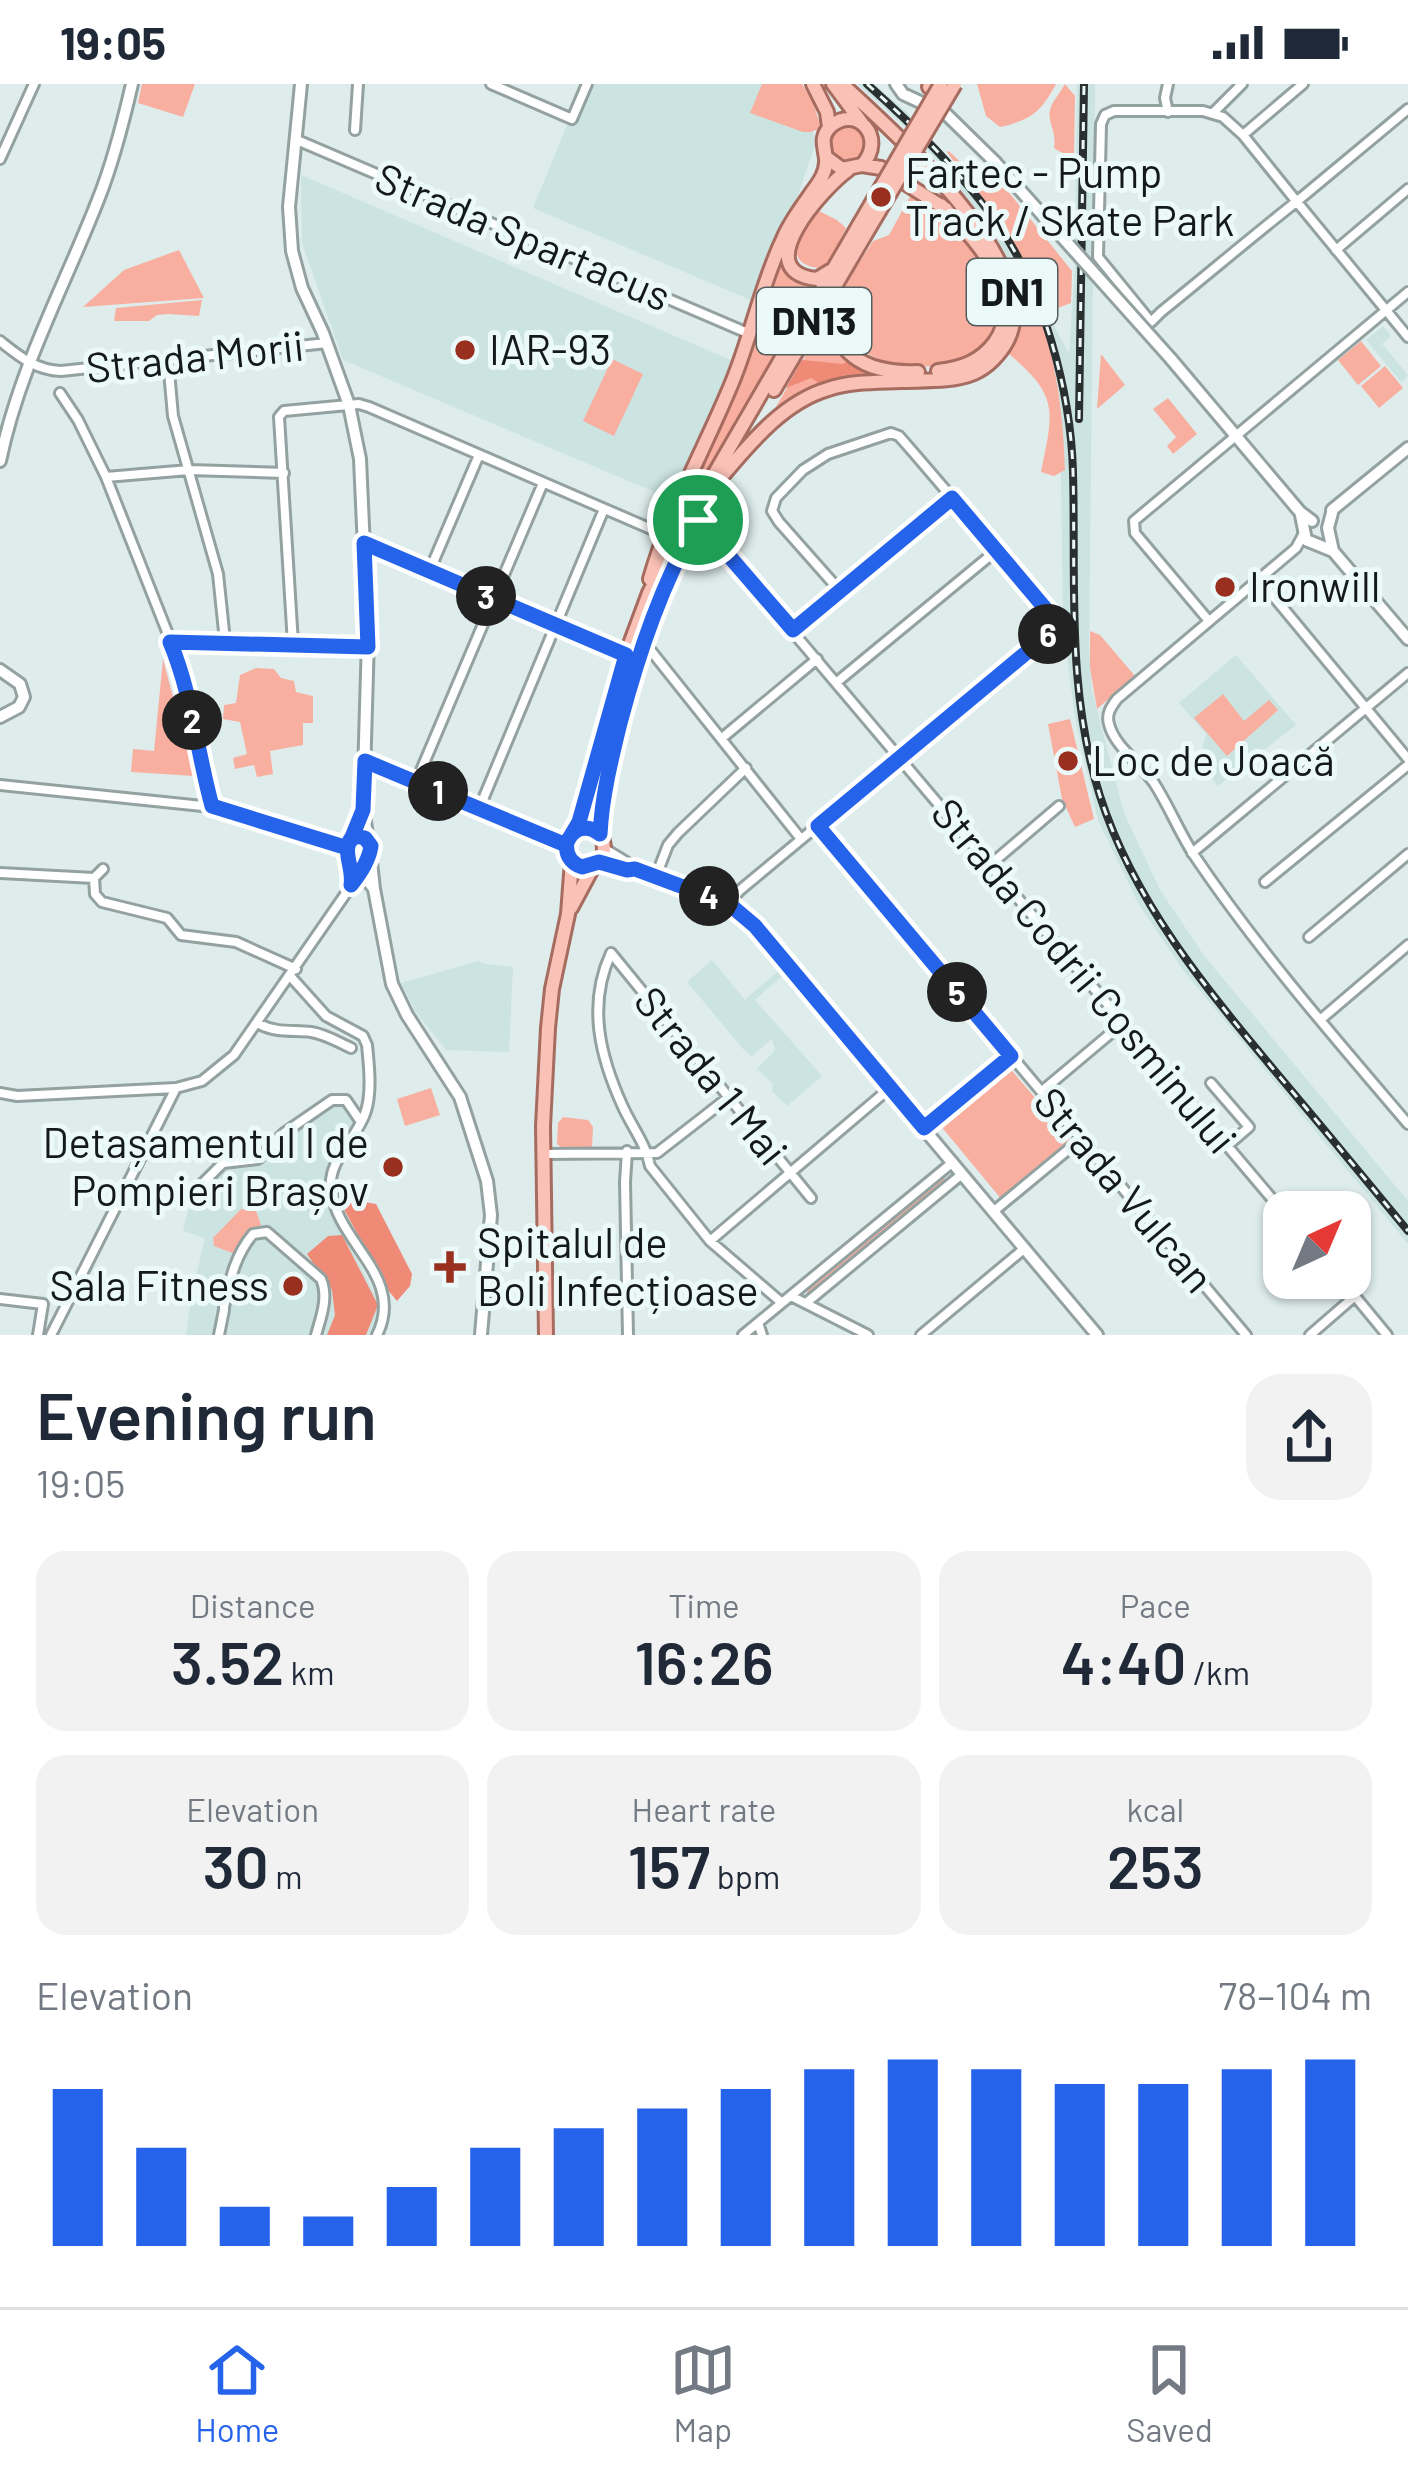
<!DOCTYPE html>
<html lang="en">
<head>
<meta charset="utf-8">
<style>
	:root { --surface:#fff; --page:#f2f2f3; --text:#1f2937; --muted:#747a83; --line:#e0e1e3; --accent:#2563eb }
	body { margin:0; font-family:Barlow,sans-serif; background:var(--page); color:var(--text); height:100vh; display:flex; flex-direction:column; font-size:45px; white-space:nowrap }
	* { box-sizing:border-box; margin:0 }
	p { font-size:39px; color:var(--muted) }
	.icon { flex:none; width:66px; height:66px; fill:none; stroke:currentColor; stroke-width:2; stroke-linecap:round; stroke-linejoin:round }
	.map { position:relative; height:1251px; overflow:hidden }
	.details { display:flex; flex-direction:column; background:var(--surface); flex:1 }
	.details>* { flex:none }
	.needle { width:78px; rotate:44deg }
	.buttons { position:absolute; left:1263px; top:1107px; display:grid; gap:24px }
	.buttons a { display:grid; place-items:center; width:108px; height:108px; border-radius:24px; background:var(--surface); box-shadow:0 3px 9px #0004; font-size:60px }
	.pin { position:absolute; display:grid; place-items:center; width:102px; height:102px; color:#fff; margin:-51px; border:6px solid #fff; border-radius:50%; box-shadow:0 3px 12px #0007 }
	.km { position:absolute; width:60px; height:60px; margin:-30px; border-radius:50%; background:#222; color:#fff; font-size:33px; line-height:60px; text-align:center }
	.round { display:grid; place-items:center; flex:none; width:126px; height:126px; border-radius:36px; background:var(--page) }
	.headline { display:flex; align-items:center; justify-content:space-between; height:204px; padding:0 36px }
	h1 { font-size:66px; font-weight:600; line-height:90px }
	.stats { display:grid; grid-template-columns:repeat(3,1fr); gap:18px; height:204px; padding:12px 36px }
	.stats div { display:grid; align-content:center; border-radius:30px; background:var(--page); text-align:center }
	.stats b { font-size:60px; font-weight:600 }
	.stats small { font-size:33px; font-weight:400 }
	.stats p { font-size:33px }
	.chart { height:336px; padding:24px 36px }
	.chart p { display:flex; justify-content:space-between }
	.chart svg { width:100%; height:216px; margin-top:12px; stroke:var(--accent); stroke-width:6 }
	.status { display:flex; justify-content:space-between; align-items:center; height:84px; padding:0 60px; background:var(--surface); direction:ltr }
	.status svg { height:33px; fill:currentColor }
	.tabs { display:flex; justify-content:space-around; align-items:center; height:168px; border-top:3px solid var(--line); background:var(--surface); font-size:33px; color:var(--muted) }
	.tabs a { display:grid; justify-items:center; gap:6px }
	.tabs .on { color:var(--accent) }
	.map>svg:first-child { display:block }
</style>
</head>
<body>
<div class="status"><b>19:05</b><svg viewBox="0 0 49 12"><path d="M0 12V9h3v3zM5 12V6h3v6zM10 12V3h3v9zM15 12V0h3v12zM26 1h20v11H26zM47 4h2v5h-2z"/></svg></div>
<div class="map">
<svg width="1408" height="1251" viewBox="0 0 1408 1251">
	<rect width="100%" height="100%" fill="#deedec"/>
	<!-- built -->
	<path fill="#cbe3e1" d="M 584,0 L 799,0 L 816,58 L 795,120 L 797,124 L 758,219 L 533,124 Z
		M 857,0 L 874,0 L 906,27 L 947,73 L 1002,143 L 1069,270 L 1075,181 L 1077,0 L 1095,0 L 1089,564 L 1092,607 L 1124,729 L 1160,806 L 1205,873 L 1408,1117 L 1408,1160 L 1183,886 L 1138,819 L 1098,736 L 1075,634 L 1063,540 L 1060,320 L 1036,243 L 1019,198 L 993,148 L 940,79 L 900,38 Z
		M 301,91 L 733,277 L 671,415 L 343,276 L 302,159 Z
		M 1383,242 L 1391,252 L 1382,260 L 1408,291 L 1402,299 L 1366,256 Z
		M 1236,571 L 1296,641 L 1218,702 L 1199,677 L 1206,650 L 1179,619 Z
		M 712,876 L 745,916 L 778,887 L 782,892 L 755,916 L 822,992 L 787,1022 L 772,1007 L 773,1000 L 757,985 L 775,966 L 772,955 L 752,972 L 744,966 L 687,898 Z
		M 479,877 L 484,880 L 513,883 L 509,968 L 446,966 L 416,928 L 401,899 Z
		M 333,1020 L 344,1020 L 357,1039 L 330,1082 L 326,1099 L 330,1121 L 381,1222 L 379,1238 L 373,1251 L 186,1251 L 192,1210 L 205,1154 L 183,1147 L 188,1127 L 224,1084 L 255,1080 L 276,1061 Z"/>
	<!-- green -->
	<path fill="#f9afa0" d="M 142,0 L 195,0 L 183,33 L 138,19 Z
		M 762,0 L 802,0 L 813,18 L 821,44 L 811,48 L 803,48 L 750,29 Z
		M 977,0 L 1056,0 C 1041,28 1031,36 1000,43 L 986,32 Z
		M 1065,0 L 1075,12 L 1074,71 L 1069,73 L 1054,64 C 1057,48 1047,37 1050,26 C 1052,18 1061,7 1065,0 Z
		M829 60a18 18 0 1 1 36 0a18 18 0 1 1-36 0Z
		M 946,67 L 950,68 L 977,94 L 994,90 L 1072,187 L 1071,219 L 1052,226 L 1036,206 L 995,131 Z
		M 912,109 C 940,119 981,166 993,193 C 999,206 998,226 1000,241 C 992,250 985,263 977,271 C 970,276 959,277 950,279 C 909,290 842,278 840,224 C 840,202 862,176 873,157 L 889,151 Z
		M 809,122 L 837,136 L 846,144 L 831,175 L 820,184 C 780,181 800,146 809,122 Z
		M 179,166 L 204,214 L 83,223 L 124,186 Z
		M 785,171 L 810,199 L 812,205 L 671,454 Z
		M 1021,199 C 1054,241 1064,334 1065,386 L 1054,392 L 1041,388 C 1053,327 1060,313 1009,270 L 1021,228 L 1017,204 Z
		M 202,216 L 199,232 L 168,230 L 157,231 L 149,237 L 114,237 L 116,224 Z
		M 829,231 L 869,289 C 831,292 804,305 773,328 Z
		M 1361,257 L 1381,282 L 1358,301 L 1338,276 Z
		M 1101,270 L 1125,301 L 1097,325 Z
		M 612,275 L 643,290 L 614,352 L 583,337 Z
		M 1385,282 L 1403,304 L 1379,324 L 1361,302 Z
		M 1168,314 L 1197,350 L 1173,370 L 1167,362 L 1176,353 L 1153,325 Z
		M 1090,547 L 1100,551 L 1135,592 L 1097,625 L 1090,584 Z
		M 163,575 L 194,692 L 131,688 L 133,665 L 154,667 Z
		M 256,584 L 274,585 L 281,594 L 294,597 L 296,608 L 313,612 L 313,639 L 303,639 L 303,661 L 270,667 L 273,690 L 257,693 L 254,681 L 235,685 L 233,674 L 247,670 L 240,638 L 223,635 L 224,621 L 236,619 L 240,591 Z
		M 1223,610 L 1244,637 L 1269,616 L 1278,626 L 1227,672 L 1194,634 Z
		M 1070,635 L 1094,735 L 1075,743 L 1062,715 L 1048,640 Z
		M 1008,982 L 1072,1057 L 1002,1116 L 940,1041 Z
		M 431,1004 L 440,1031 L 405,1042 L 397,1015 Z
		M 563,1033 L 588,1036 L 593,1043 L 592,1064 L 562,1064 L 557,1060 L 558,1039 Z
		M 940,1093 L 946,1095 L 946,1102 L 814,1210 L 809,1210 L 806,1207 L 807,1201 Z
		M 241,1125 L 256,1127 L 261,1141 L 235,1170 L 214,1162 L 213,1154 Z"/>
	<!-- forest -->
	<path fill="#ef8a77" d="M 852,274 L 870,285 L 869,289 L 846,291 L 819,299 L 811,294 L 786,304 L 802,276 L 843,280 Z
		M 347,1115 L 376,1120 L 412,1190 L 410,1202 L 397,1217 L 387,1205 L 344,1125 Z
		M 342,1151 L 378,1221 L 366,1251 L 327,1251 L 335,1231 L 332,1206 L 307,1170 L 328,1152 Z"/>
	<g fill="none" stroke-linecap="round" stroke-linejoin="round">
		<!-- stream -->
		<path stroke="#2a9d98" stroke-width="3" d="M 175,594 L 188,650"/>
		<!-- street casing -->
		<g stroke="#93a1a0" stroke-width="14">
			<path id="street" d="M 491,0 L 572,35 L 587,0
				M 1168,0 L 1165,14 L 1168,28
				M 1408,25 L 1301,114 C 1254,151 1208,190 1161,228 L 1151,238 L 1098,173 L 1101,40 L 1105,31 L 1114,27 L 1203,27 L 1223,33 L 1243,51 L 1297,118 L 1302,124 L 1408,253
				M 1213,29 L 1242,0
				M 355,46 L 358,0
				M 1243,51 L 1303,0
				M 297,56 L 750,250
				M 0,75 L 34,0
				M 1336,166 L 1408,105
				M 0,257 C 19,272 35,286 61,287 L 327,259
				M 168,276 L 173,332 L 218,490 L 225,557
				M 60,309 L 78,336 L 106,393 L 177,573 L 212,723
				M 106,393 L 189,386 L 284,389
				M 699,437 L 1284,1129
				M 1303,451 L 1296,464 L 1117,615 C 1111,623 1106,630 1109,640 C 1114,662 1141,680 1154,699 C 1169,722 1179,748 1194,771 C 1258,866 1334,953 1408,1040
				M 365,459 L 626,571
				M 429,488 L 479,371
				M 1259,495 L 1408,675
				M 1209,537 L 1135,449 L 1134,437 L 1408,208
				M 793,546 L 952,414
				M 170,558 L 368,563
				M 644,558 L 801,755
				M 293,560 L 279,333 L 284,327 L 359,320 L 369,323 L 665,451
				M 837,598 L 997,466
				M 722,654 L 817,575
				M 416,698 L 543,399
				M 0,701 L 212,723 L 346,762
				M 479,725 L 604,425
				M 818,742 L 1246,1251
				M 1192,769 L 1408,589
				M 991,780 L 1059,722
				M 0,789 L 94,794 L 103,785
				M 656,792 L 668,761 L 678,749 L 746,684
				M 94,794 L 95,810 L 102,818 L 167,834 L 181,851 L 236,858 L 296,885
				M 1265,798 L 1408,681
				M 729,820 L 739,807 L 1057,543 L 1050,528 L 913,368 L 899,352 L 891,349 L 828,370 L 803,386 L 776,414 L 772,427 L 779,438 L 840,507
				M 1309,853 L 1408,770
				M 291,893 L 326,932 L 363,952 L 367,961 C 369,981 372,1008 366,1027 C 358,1054 328,1075 331,1104 C 336,1159 406,1192 377,1251
				M 1320,936 L 1408,861
				M 259,940 C 276,949 292,946 311,948 C 325,950 338,958 351,964
				M 1211,999 L 1249,1043 L 1227,1062
				M 1042,1007 L 1123,939
				M 0,1009 L 17,1012 L 176,1004 L 202,997 L 234,971 L 360,789 L 366,774
				M 924,1044 L 1011,972
				M 627,1067 L 625,1098 L 628,1251
				M 544,1070 L 657,1069 L 729,1013
				M 198,1104 L 223,1079 L 258,1075 L 284,1049 L 332,1016 L 346,1016 L 361,1038
				M 994,1127 L 1081,1055
				M 710,1157 L 890,1004
				M 1340,1194 L 1387,1251
				M 791,1212 L 868,1251
				M 0,1215 L 43,1220 L 38,1251
				M 782,1219 L 710,1157 L 650,1082 C 646,1060 632,1043 623,1023 C 600,973 587,921 611,869 L 811,1114
				M 806,1219 L 962,1090
				M 224,1223 C 230,1196 235,1171 253,1150 L 267,1148 L 321,1195 C 329,1213 321,1233 316,1251
				M 758,1239 L 762,1251
				M 51,1251 L 175,1006
				M 219,1251 L 224,1226
				M 743,1251 L 953,1078
				M 921,1251 L 1025,1164
				M 1310,1251 L 1355,1212"/>
		</g>
		<!-- secondary casing -->
		<g stroke="#93a1a0" stroke-width="16">
			<path id="secondary" d="M 301,0 L 289,123 L 292,167 L 302,204 L 323,249 L 349,321 L 360,375 L 368,554 L 363,726 L 368,756
				M 896,0 L 903,10 L 946,30 L 995,78
				M 1171,275 L 1300,428 L 1312,437
				M 0,377 C 19,285 64,203 98,116 C 113,79 123,39 132,0
				M 1333,425 L 1328,444 L 1333,467 L 1408,555
				M 1332,426 L 1408,364
				M 1301,431 L 1306,456 L 1333,467
				M 0,586 L 20,600 L 24,613 L 19,623 L 0,633
				M 365,677 L 566,761
				M347 764a12 12 0 1 1 24 0a12 12 0 1 1-24 0Z
				M 605,766 L 636,785 L 729,820 L 746,833 L 1097,1251
				M 370,769 L 374,805 L 392,900 L 407,931 L 460,1013 L 487,1097 L 491,1131 L 481,1251
				M 351,774 L 374,805
				M 599,778 L 627,786 L 636,785"/>
		</g>
		<!-- primary casing -->
		<g stroke="#a76c60" stroke-width="18">
			<path id="primary" d="M 813,0 L 827,28 L 829,43
				M 833,0 L 862,39
				M 929,3 L 932,0
				M 862,81 L 881,84 L 946,125
				M 830,187 L 817,195 C 746,188 824,103 848,86
				M 832,212 C 827,270 866,290 918,288
				M 938,287 C 962,284 980,278 995,258 C 1028,210 974,153 941,121
				M 774,306 L 868,146
				M 723,391 C 752,357 784,318 828,305 C 851,297 877,298 901,297 C 924,296 953,298 974,289 C 988,283 1000,270 1007,257 C 1047,181 893,48 842,0
				M 650,495 C 669,428 704,366 731,301 C 751,254 761,201 783,155 C 790,138 802,123 812,108 C 819,99 827,88 826,75 C 825,63 819,53 831,42 C 857,20 887,54 862,81 L 842,85 L 826,73
				M 572,777 L 588,783 L 603,773 C 606,761 602,757 601,746 C 599,731 603,714 606,700 C 625,597 660,501 712,411
				M 571,824 L 594,781
				M 546,1251 L 543,1042 L 548,944 L 552,905 L 568,830 L 572,777 L 566,761 L 579,738 L 626,571 L 649,509 L 680,449 L 859,141"/>
		</g>
		<!-- street -->
		<use href="#street" stroke="#fff" stroke-width="8"/>
		<!-- secondary -->
		<use href="#secondary" stroke="#fff" stroke-width="10"/>
		<!-- primary -->
		<use href="#primary" stroke="#fac1b6" stroke-width="12"/>
		<!-- rail casing -->
		<g stroke="#2a3030" stroke-width="8">
			<path id="rail" d="M 867,0 C 914,42 960,87 997,139 C 1043,204 1071,308 1073,388 C 1076,498 1066,605 1100,712 C 1135,821 1209,908 1280,993 C 1323,1044 1366,1096 1408,1147
				M 1079,335 L 1084,0"/>
		</g>
		<!-- rail -->
		<use href="#rail" stroke="#ebfaf9" stroke-width="3" stroke-dasharray="9" stroke-linecap="butt"/>
		<!-- secondary-bridge casing -->
		<g stroke="#93a1a0" stroke-width="16" stroke-linecap="butt">
			<path id="secondary-bridge" d="M 995,78 L 1171,275"/>
		</g>
		<!-- primary-bridge casing -->
		<g stroke="#a76c60" stroke-width="18" stroke-linecap="butt">
			<path id="primary-bridge" d="M 859,141 L 941,0
				M 868,146 L 955,0"/>
		</g>
		<!-- secondary-bridge -->
		<use href="#secondary-bridge" stroke="#fff" stroke-width="10"/>
		<!-- primary-bridge -->
		<use href="#primary-bridge" stroke="#fac1b6" stroke-width="12"/>
	</g>
	<g fill="none" stroke-linecap="round" stroke-linejoin="round">
		<!-- route casing -->
		<g stroke="#fff" stroke-width="24">
			<path id="route" d="M 698,436 C 662,500 639,567 620,639 C 611,676 602,712 600,750 C 586,739 572,744 566,761 L 365,677 L 363,726 L 352,753 C 341,766 354,784 351,801 C 360,790 369,776 371,762 L 365,754 L 355,752 L 346,762 L 341,762 L 212,722 C 197,668 192,610 170,558 L 368,563 L 364,459 L 626,571 L 579,738 L 567,758 C 565,770 570,779 582,783 L 599,778 L 627,786 L 635,785 L 729,820 L 755,842 L 924,1044 L 1011,972 L 818,742 L 1057,543 L 1055,536 L 952,414 L 793,546 L 698,436"/>
		</g>
		<!-- route -->
		<use href="#route" stroke="#2563eb" stroke-width="15"/>
	</g>
	<!-- markers -->
	<g fill="#992f1e" stroke="#ebfaf9" stroke-width="4.5">
		<circle cx="881" cy="113" r="12"/>
		<circle cx="465" cy="266" r="12"/>
		<circle cx="1225" cy="503" r="12"/>
		<circle cx="1068" cy="677" r="12"/>
		<circle cx="393" cy="1083" r="12"/>
		<path d="M444 1165h12v12h12v12h-12v12h-12v-12h-12v-12h12z"/>
		<circle cx="293" cy="1202" r="12"/>
	</g>
	<g text-anchor="middle" stroke-width="10" stroke-linejoin="round" paint-order="stroke">
		<!-- shield labels -->
		<g fill="#ebfaf9" stroke="#545c5c" stroke-width="3">
			<rect x="967" y="175" width="90" height="66" rx="9"/>
			<rect x="757" y="204" width="114" height="66" rx="9"/>
		</g>
		<g font-size="39" font-weight="bold" fill="#141919">
			<text x="1012" y="222">DN1</text>
			<text x="814" y="251">DN13</text>
		</g>
		<!-- poi labels -->
		<g font-size="42" fill="#141919" stroke="#ebfaf9" text-anchor="start">
			<text x="905" y="104">Fartec - Pump<tspan x="905" dy="48">Track / Skate Park</tspan></text>
			<text x="489" y="281">IAR-93</text>
			<text x="1249" y="518">Ironwill</text>
			<text x="1092" y="692">Loc de Joacă</text>
			<text x="369" y="1074" text-anchor="end">Detașamentul I de<tspan x="369" dy="48">Pompieri Brașov</tspan></text>
			<text x="477" y="1174">Spitalul de<tspan x="477" dy="48">Boli Infecțioase</tspan></text>
			<text x="269" y="1217" text-anchor="end">Sala Fitness</text>
		</g>
		<!-- street labels -->
		<g font-size="42" fill="#141919" stroke="#ebfaf9">
			<text transform="translate(523 153) rotate(23)" y="15">Strada Spartacus</text>
			<text transform="translate(195 273) rotate(-6)" y="15">Strada Morii</text>
			<text transform="translate(1084 892) rotate(50)" y="15">Strada Codrii Cosminului</text>
			<text transform="translate(711 992) rotate(51)" y="15">Strada 1 Mai</text>
			<text transform="translate(1124 1106) rotate(50)" y="15">Strada Vulcan</text>
		</g>
	</g>
</svg>
<div class="buttons">
<a><svg class="needle" viewBox="-14 -14 28 28"><path d="M0-13l5 13h-10z" fill="#e53935"/><path d="M0 13l5-13h-10z" fill="#747a83"/></svg></a>
</div>
<div class="pin" style="left:698px;top:436px;background:#1e9e55"><svg class="icon" aria-label="arrive" viewBox="0 0 24 24"><path d="M6 21V4h12l-3 4 3 4H6"/></svg></div>
<b class="km" style="left:438px;top:707px">1</b>
<b class="km" style="left:192px;top:636px">2</b>
<b class="km" style="left:486px;top:512px">3</b>
<b class="km" style="left:709px;top:812px">4</b>
<b class="km" style="left:957px;top:908px">5</b>
<b class="km" style="left:1048px;top:550px">6</b>
</div>
<section class="details">
<div class="headline"><div><h1>Evening run</h1><p>19:05</p></div><a class="round"><svg class="icon" aria-label="share" viewBox="0 0 24 24"><path d="M12 15V3M7 8l5-5 5 5M5 13v7h14v-7"/></svg></a></div>
<div class="stats">
<div><p>Distance</p><b>3.52<small> km</small></b></div>
<div><p>Time</p><b>16:26</b></div>
<div><p>Pace</p><b>4:40<small> /km</small></b></div>
</div>
<div class="stats">
<div><p>Elevation</p><b>30<small> m</small></b></div>
<div><p>Heart rate</p><b>157<small> bpm</small></b></div>
<div><p>kcal</p><b>253</b></div>
</div>
<div class="chart"><p><span>Elevation</span>78–104 m</p>
<svg viewBox="0 0 160 44" preserveAspectRatio="none"><path d="M5 44V12M15 44V24M25 44V36M35 44V38M45 44V32M55 44V24M65 44V20M75 44V16M85 44V12M95 44V8M105 44V6M115 44V8M125 44V11M135 44V11M145 44V8M155 44V6"/></svg>
</div>
</section>
<nav class="tabs">
<a class="on"><svg class="icon" aria-label="home" viewBox="0 0 24 24"><path d="M3 11l9-7 9 7M6 9v11h12V9"/></svg>Home</a>
<a><svg class="icon" aria-label="map" viewBox="0 0 24 24"><path d="M3 6l6-2 6 2 6-2v14l-6 2-6-2-6 2zM9 4v14M15 6v14"/></svg>Map</a>
<a><svg class="icon" aria-label="saved" viewBox="0 0 24 24"><path d="M7 4h10v16l-5-4-5 4z"/></svg>Saved</a>
</nav>
</body>
</html>
